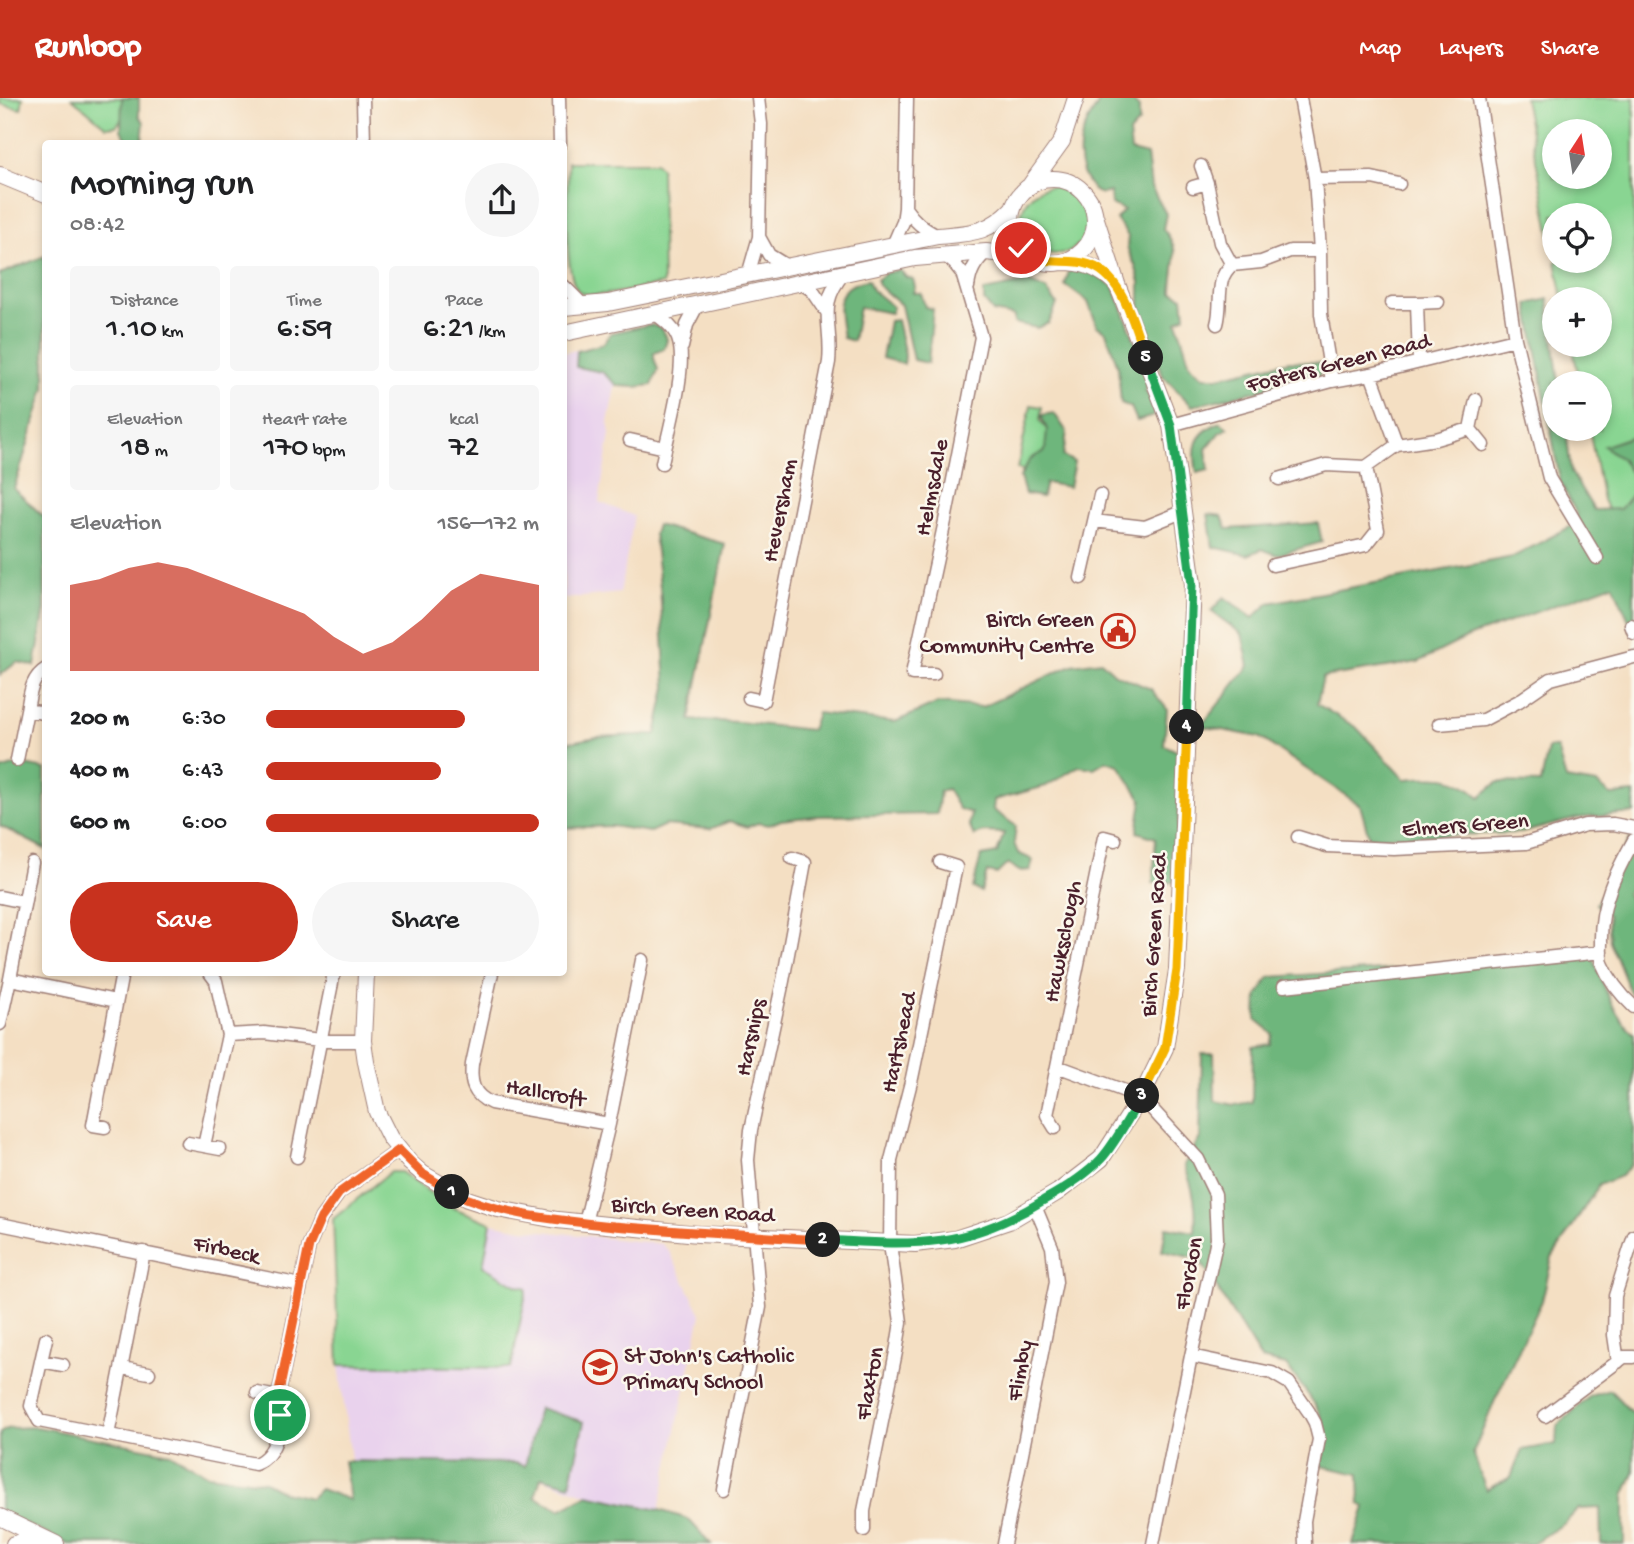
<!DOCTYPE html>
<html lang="en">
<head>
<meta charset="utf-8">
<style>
	:root { --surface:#fff; --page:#f6f6f6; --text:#202124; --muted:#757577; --accent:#c8321e }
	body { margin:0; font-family:"Gochi Hand",sans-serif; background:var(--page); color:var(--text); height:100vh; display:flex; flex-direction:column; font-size:26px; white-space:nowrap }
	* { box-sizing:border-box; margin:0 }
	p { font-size:23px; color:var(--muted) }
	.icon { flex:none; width:38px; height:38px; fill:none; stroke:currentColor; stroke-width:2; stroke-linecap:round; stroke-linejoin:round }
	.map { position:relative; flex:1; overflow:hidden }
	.side { position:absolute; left:42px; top:42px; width:525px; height:836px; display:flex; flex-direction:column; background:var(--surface); border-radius:7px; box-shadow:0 4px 10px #0003 }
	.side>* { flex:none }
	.needle { width:46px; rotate:12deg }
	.controls { position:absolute; left:1542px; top:21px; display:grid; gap:14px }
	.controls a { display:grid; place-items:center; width:70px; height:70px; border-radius:50%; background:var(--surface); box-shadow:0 4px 10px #0003; font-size:35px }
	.pin { position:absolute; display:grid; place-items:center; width:60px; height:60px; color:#fff; margin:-30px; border:4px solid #fff; border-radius:50%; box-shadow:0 2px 7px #0007 }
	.km { position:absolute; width:35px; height:35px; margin:-18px; border-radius:50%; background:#222; color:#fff; font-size:19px; line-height:35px; text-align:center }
	.round { display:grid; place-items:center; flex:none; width:74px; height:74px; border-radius:37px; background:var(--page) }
	.head { display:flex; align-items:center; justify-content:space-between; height:119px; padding:0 28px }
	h1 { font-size:38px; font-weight:600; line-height:52px }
	.figures { display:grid; grid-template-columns:repeat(3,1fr); gap:10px; height:119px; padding:7px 28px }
	.figures div { display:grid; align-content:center; border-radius:7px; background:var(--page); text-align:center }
	.figures b { font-size:30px; font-weight:600 }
	.figures small { font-size:19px; font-weight:400 }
	.figures p { font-size:19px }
	.chart { height:196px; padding:14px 28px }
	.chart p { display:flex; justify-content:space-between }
	.chart svg { width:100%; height:126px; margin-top:7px; fill:var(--accent); opacity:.7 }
	.primary-button { display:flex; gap:14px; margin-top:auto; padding:14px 28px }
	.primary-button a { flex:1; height:80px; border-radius:42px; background:var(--accent); color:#fff; font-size:28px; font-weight:600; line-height:80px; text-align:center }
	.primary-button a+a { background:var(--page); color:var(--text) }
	ul { padding:0 28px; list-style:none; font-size:23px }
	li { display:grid; grid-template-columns:112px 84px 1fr; align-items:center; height:52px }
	li i { height:18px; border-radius:9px; background:var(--accent) }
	header { display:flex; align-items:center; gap:42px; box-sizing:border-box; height:98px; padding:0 35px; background:var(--accent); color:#fff }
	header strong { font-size:33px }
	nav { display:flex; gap:38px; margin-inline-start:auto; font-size:24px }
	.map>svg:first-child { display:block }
</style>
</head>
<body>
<header>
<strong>Runloop</strong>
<nav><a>Map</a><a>Layers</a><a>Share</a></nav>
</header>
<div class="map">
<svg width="1634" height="1446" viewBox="0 0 1634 1446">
	<rect width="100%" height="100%" fill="#fbf7ec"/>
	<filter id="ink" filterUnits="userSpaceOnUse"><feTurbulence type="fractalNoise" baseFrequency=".0143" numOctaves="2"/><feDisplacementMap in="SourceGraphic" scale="14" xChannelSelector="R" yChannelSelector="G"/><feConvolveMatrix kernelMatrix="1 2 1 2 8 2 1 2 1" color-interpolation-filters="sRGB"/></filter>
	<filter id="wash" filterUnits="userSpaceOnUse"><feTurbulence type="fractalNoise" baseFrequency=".00686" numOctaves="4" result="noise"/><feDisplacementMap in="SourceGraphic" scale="28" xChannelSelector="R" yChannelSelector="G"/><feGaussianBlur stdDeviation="1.57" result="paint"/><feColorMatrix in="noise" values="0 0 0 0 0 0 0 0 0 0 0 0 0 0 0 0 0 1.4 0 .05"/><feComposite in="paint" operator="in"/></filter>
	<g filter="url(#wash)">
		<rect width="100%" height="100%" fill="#f4dfc3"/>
		<!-- built -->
		<path fill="#e9d2ed" d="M 608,244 L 615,289 L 608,324 L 610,336 L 599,404 L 634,418 L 620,495 L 564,501 L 564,255 Z
			M 491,1125 L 522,1131 L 662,1146 L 669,1153 L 701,1216 L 659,1412 L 588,1397 L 528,1376 L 352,1369 L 339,1267 L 511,1270 L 518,1188 L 483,1168 Z"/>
		<!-- green -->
		<path fill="#89d592" stroke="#6a7a5e" stroke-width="2" fill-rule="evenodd" d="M 0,0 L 23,0 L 21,11 L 0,6 Z
			M 72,0 L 124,0 L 127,15 L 116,28 L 106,29 Z
			M 1524,0 L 1634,0 L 1634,469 L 1603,402 L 1589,331 L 1600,331 L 1600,285 L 1580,285 L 1572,247 L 1600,247 L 1600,201 L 1563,201 L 1556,163 L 1600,163 L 1600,117 L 1554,117 L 1554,154 ZM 1554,33 L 1600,33 L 1600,79 L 1554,79 Z
			M 568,64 L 656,64 L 661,70 L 663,186 C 644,189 599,201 582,195 C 561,188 568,86 568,64 Z
			M1021 122a34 34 0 1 1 68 0a34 34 0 1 1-68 0Z
			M 1031,307 L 1042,309 L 1040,322 L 1050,336 L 1051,377 L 1017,371 Z
			M 390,1074 L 401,1074 L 449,1108 L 491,1125 L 483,1168 L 518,1188 L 527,1190 L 511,1270 L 339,1267 L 333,1121 Z"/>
		<!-- forest -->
		<path fill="#6eb67c" stroke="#5c6a54" stroke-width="2" d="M 122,0 L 139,0 L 139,18 L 144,24 L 142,45 L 129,45 L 121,32 Z
			M 1100,0 L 1130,0 L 1139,10 L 1139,24 L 1129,35 L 1131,53 L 1147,57 L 1151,89 L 1166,116 L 1163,131 C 1183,154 1172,166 1172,194 L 1183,199 L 1185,218 L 1177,223 L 1190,267 L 1204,279 L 1219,279 L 1289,263 L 1322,265 L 1319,279 L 1192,308 L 1163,278 L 1140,214 L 1140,184 L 1135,167 L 1127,150 L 1128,138 L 1116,121 L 1124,112 L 1111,106 L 1110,94 C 1102,97 1096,96 1091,89 C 1076,70 1077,46 1087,25 C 1091,16 1098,9 1100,0 Z
			M 45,158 L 45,290 L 14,391 L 45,420 L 45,511 L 35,568 L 17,564 L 0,577 L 0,176 Z
			M 1070,169 L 1086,170 L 1114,189 L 1151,285 L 1145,292 L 1155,310 L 1154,318 L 1137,323 L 1131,309 L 1121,305 L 1118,269 L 1106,234 L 1097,228 L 1088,204 L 1065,187 Z
			M 900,172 L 906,179 L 913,181 L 915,189 L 913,195 L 921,195 L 925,209 L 933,211 L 928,265 L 913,262 L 901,207 L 878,187 L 877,182 L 886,175 Z
			M 868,182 L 872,192 L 893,209 L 891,215 L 859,209 L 853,243 L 843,240 C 839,212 831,188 868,182 Z
			M 1028,184 L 1047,192 L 1057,206 L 1049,225 L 1037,230 L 1014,225 L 1014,218 L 993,214 L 984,203 L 984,193 Z
			M 1548,201 L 1559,285 L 1554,285 L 1554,331 L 1566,331 L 1571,374 L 1594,412 L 1620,411 L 1634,394 L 1634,534 L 1613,486 L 1468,539 L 1418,564 L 1323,579 L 1317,606 L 1357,630 L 1405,681 C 1437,678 1455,676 1480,699 L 1498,684 L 1541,685 L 1548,650 L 1557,650 L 1566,681 L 1597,686 L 1611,697 L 1634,695 L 1634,715 L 1578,720 L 1521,735 L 1369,739 L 1360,707 L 1259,639 L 1201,628 L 1249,568 L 1242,536 L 1211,513 L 1224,499 L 1253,520 L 1269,505 L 1513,459 L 1570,429 L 1577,417 L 1560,383 L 1528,206 Z
			M 897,222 L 905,257 L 904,266 L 882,260 L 889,223 Z
			M 648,227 C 659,227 665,232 667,242 L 664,251 L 654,255 L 654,260 L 658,272 L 652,287 L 635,289 L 618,288 L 602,274 L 576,269 L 577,253 L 603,246 L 611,235 Z
			M 1054,315 L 1067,334 L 1063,358 L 1074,364 L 1069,389 L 1046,385 L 1042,399 L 1025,396 L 1020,379 L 1030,361 L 1045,353 L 1047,332 L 1041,317 Z
			M 1220,324 L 1228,330 L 1219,335 L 1206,351 L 1209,372 L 1197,375 C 1192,349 1194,336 1220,324 Z
			M 1634,338 L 1634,380 L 1621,361 L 1604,348 Z
			M 1208,416 L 1222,418 L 1227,431 L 1318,425 L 1322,444 L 1277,457 L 1262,451 L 1248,457 L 1213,449 Z
			M 657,427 L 725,446 L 690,622 L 739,624 L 811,632 L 817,615 L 895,624 L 938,605 L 982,609 L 1072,567 L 1101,563 L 1115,576 L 1151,591 L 1167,611 L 1164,647 L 1181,655 L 1176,784 L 1153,785 L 1156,740 L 1137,734 L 1142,702 L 1119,667 L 1106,663 L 1094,670 L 1079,668 L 1046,688 L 994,702 L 993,712 L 1016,728 L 1014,745 L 1018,755 L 1033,762 L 1030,772 L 1019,773 L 1008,765 L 997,776 L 987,774 L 981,794 L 973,790 L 981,758 L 997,755 L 1004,735 L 983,734 L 974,738 L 969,727 L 971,715 L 959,711 L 947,691 L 940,693 L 937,716 L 816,718 L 781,722 L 769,727 L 758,725 L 747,729 L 730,723 L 710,731 L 665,727 L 650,734 L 611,728 L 564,730 L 564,645 L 597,639 L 656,636 L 666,589 L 660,489 L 654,436 Z
			M 20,666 L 45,671 L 45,751 L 0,728 L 0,672 Z
			M 1634,738 L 1634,781 L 1627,795 L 1634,814 L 1633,901 L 1610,844 L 1608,817 L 1596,806 L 1630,740 Z
			M 1593,859 C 1603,886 1613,917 1634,936 L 1634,1056 L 1631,1067 L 1621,1078 L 1599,1087 L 1552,1160 L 1542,1203 L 1495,1302 L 1473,1355 L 1486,1392 L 1511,1379 L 1522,1352 L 1556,1346 L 1557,1328 L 1590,1298 L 1610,1292 L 1634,1317 L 1634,1375 L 1624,1398 L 1624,1446 L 1601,1446 L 1600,1410 L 1578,1411 L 1565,1425 L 1531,1446 L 1353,1446 L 1365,1409 L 1360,1406 L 1359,1376 L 1321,1368 C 1322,1357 1326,1345 1325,1334 C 1323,1310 1299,1286 1286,1267 L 1261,1261 L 1199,1161 L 1162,1153 L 1166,1129 L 1195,1134 C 1197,1108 1194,1092 1184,1067 L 1200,1040 L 1202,956 L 1214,956 L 1215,1003 L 1235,1007 L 1252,1004 L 1253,949 L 1270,946 L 1273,936 L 1256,922 L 1257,898 L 1270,879 Z
			M 539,1310 L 584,1324 L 570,1387 L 541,1379 L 535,1399 L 560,1412 L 588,1397 L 659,1412 L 688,1421 L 711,1446 L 68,1446 L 0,1414 L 0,1335 L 9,1330 L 37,1329 L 170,1355 L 208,1377 L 264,1384 L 283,1394 L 311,1400 L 320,1391 L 350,1402 L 344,1363 L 515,1365 L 525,1368 Z"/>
	</g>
	<g filter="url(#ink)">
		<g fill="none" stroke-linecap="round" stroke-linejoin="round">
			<!-- street casing -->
			<g stroke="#9f7f77" stroke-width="15">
				<path id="street" d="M 363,0 L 364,46
					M 559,0 L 560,46
					M 1300,0 L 1315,81 L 1320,153 L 1321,216 L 1332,283
					M 1479,0 L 1515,241 L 1549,380 L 1597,460
					M 1315,81 L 1372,80 L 1399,86
					M 1207,85 L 1220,145 L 1232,167
					M 1193,89 L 1207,85 L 1201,68
					M 905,110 C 914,123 923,131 938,138
					M 759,139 L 769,157 L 787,168
					M 893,147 L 903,124 L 905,110 L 907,0
					M 748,177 L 759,139 L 761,26 L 758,0
					M 799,184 L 812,192 L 827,214
					M 564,188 L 583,207
					M 968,189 C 970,173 975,165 986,154
					M 1392,205 L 1417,205 L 1419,264
					M 1417,205 L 1438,204
					M 654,215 C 665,223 676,231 679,244 C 687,271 668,335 662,365
					M 1217,226 C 1223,206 1214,181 1232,167 L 1261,164 L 1290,153 L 1320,153
					M 682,249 L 687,227 L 698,206
					M 1476,302 L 1470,331 L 1483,347
					M 1171,327 L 1332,283 L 1371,276 L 1515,241
					M 630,342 L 665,350
					M 1397,347 L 1436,341 L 1470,331
					M 1279,381 L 1326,367 L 1366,369
					M 1094,423 L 1145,429 L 1182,414
					M 1273,467 L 1366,447 L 1378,432 L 1366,369 L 1397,347 L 1371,276
					M 1081,480 L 1100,397
					M 1631,527 L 1634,535
					M 934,576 L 912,576 L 945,423 L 981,239 L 962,175 L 954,165 L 943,156
					M 749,600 L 763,603 L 829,264 C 833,225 816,208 844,175
					M 27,612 C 30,596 31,580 46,571
					M 1439,626 L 1483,622 L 1519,603 L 1551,581 L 1634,559
					M 17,662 L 27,612 L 44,615
					M 1298,739 L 1327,748 L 1394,751 L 1526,745 L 1585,727 L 1613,726 L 1634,730
					M 1634,742 C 1616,774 1600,805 1601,844 C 1601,851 1600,859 1602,865 C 1609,882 1621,897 1634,909
					M 32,765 L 10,881 L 116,903
					M 0,799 L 24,804
					M 210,875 L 216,883 L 228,937 L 264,935 L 328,943 L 363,943
					M 492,875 L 472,966 C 470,985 473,997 491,1005 L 609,1026
					M 1284,888 L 1601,854
					M 0,926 L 10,881
					M 1057,968 L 1141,999 L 1198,1061 L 1215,1096 L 1217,1141 L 1191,1258 L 1153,1446
					M 105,1029 L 93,1027 L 122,875
					M 1055,1030 L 1047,1017 L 1104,739 L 1115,742
					M 188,1045 L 220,1051
					M 204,1048 L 228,937
					M 297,1059 L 334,875
					M 585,1125 L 609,1026 L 642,862
					M 0,1126 L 301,1187
					M 46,1241 L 31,1308 L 39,1323 L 255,1366 C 280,1356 281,1323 278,1299
					M 1191,1258 L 1272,1275 L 1289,1285 L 1309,1314 L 1315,1325 L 1319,1341 L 1304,1423 L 1305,1446
					M 41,1263 L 63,1267
					M 1618,1264 L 1614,1237 L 1615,1198 L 1634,1138
					M 122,1270 L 149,1275
					M 257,1295 L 278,1299 L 309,1148 L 321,1120 L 339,1095 L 399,1052
					M 1545,1318 L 1624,1259 L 1634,1259
					M 108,1337 L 144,1154
					M 724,1391 L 760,1209 L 748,1062 L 751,1032 L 783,883 L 805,764 L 792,760
					M 864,1432 L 864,1413 L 897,1249 L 901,1224 L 890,1146 L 891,1062 L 912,980 L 956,769 L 940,764
					M 1004,1446 L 1056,1184 L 1052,1149 L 1035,1108"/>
			</g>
			<!-- secondary casing -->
			<g stroke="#9f7f77" stroke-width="18">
				<path id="secondary" d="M 0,77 L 46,96
					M1011 123a42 42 0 1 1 84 0a42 42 0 1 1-84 0Z
					M 1031,86 L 1062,43 L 1076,0
					M 1062,164 C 1085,164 1099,170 1117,186
					M 564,209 L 608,205 L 938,138 C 971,135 988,136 1013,110
					M 564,235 L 915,160 L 986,154 L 1031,159
					M 366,875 L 363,943 L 366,964 L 377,1014 L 390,1040 L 410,1065 L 423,1076 L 467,1101 L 498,1111 L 557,1122 L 698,1136 L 915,1146 L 955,1141 L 1009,1123 L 1058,1094 L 1101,1061 L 1141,999 L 1165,950 L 1177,872 L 1193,486 L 1171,327 L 1117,186 L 1094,115
					M 0,1419 L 56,1446
					M 14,1446 L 26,1443 L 46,1444"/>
			</g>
			<!-- street -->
			<use href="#street" stroke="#fff" stroke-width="12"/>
			<!-- secondary -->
			<use href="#secondary" stroke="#fff" stroke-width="16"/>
		</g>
	</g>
	<g fill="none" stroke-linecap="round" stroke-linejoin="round" filter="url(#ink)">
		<!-- split-1 casing -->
		<g stroke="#fff" stroke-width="14">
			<path id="split-1" d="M 280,1317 L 278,1299 L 309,1148 L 321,1120 L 339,1095 L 399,1052 L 423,1076 L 452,1094"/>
		</g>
		<!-- split-2 casing -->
		<g stroke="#fff" stroke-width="14">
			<path id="split-2" d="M 452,1094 C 503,1118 559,1122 614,1128 C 684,1134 753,1138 823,1142"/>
		</g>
		<!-- split-3 casing -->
		<g stroke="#fff" stroke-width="14">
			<path id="split-3" d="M 823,1142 C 913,1147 964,1152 1044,1102 C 1062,1092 1087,1076 1101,1061 C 1115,1046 1130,1017 1142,998"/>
		</g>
		<!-- split-4 casing -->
		<g stroke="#fff" stroke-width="14">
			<path id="split-4" d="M 1142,998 L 1165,950 L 1177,872 L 1187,629"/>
		</g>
		<!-- split-5 casing -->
		<g stroke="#fff" stroke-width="14">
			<path id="split-5" d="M 1146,260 L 1171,327 L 1192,486 L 1187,629"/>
		</g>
		<!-- split-6 casing -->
		<g stroke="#fff" stroke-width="14">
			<path id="split-6" d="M 1021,150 C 1041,167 1052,162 1077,164 C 1123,168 1132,225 1146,260"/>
		</g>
		<!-- split-1 -->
		<use href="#split-1" stroke="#f0652b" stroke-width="9"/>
		<!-- split-2 -->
		<use href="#split-2" stroke="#f0652b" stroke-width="9"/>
		<!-- split-3 -->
		<use href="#split-3" stroke="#22a559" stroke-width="9"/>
		<!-- split-4 -->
		<use href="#split-4" stroke="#f5b400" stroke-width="9"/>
		<!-- split-5 -->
		<use href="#split-5" stroke="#22a559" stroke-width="9"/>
		<!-- split-6 -->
		<use href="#split-6" stroke="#f5b400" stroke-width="9"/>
	</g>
	<!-- icons -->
	<defs>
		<g id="civic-ring" transform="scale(1.75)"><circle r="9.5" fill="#fbf7ec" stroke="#c8321e" stroke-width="1.5"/><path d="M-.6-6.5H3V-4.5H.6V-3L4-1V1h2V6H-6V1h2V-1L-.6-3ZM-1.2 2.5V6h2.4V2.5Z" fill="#c8321e"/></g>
		<g id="school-ring" transform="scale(1.75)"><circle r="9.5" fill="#fbf7ec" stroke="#c8321e" stroke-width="1.5"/><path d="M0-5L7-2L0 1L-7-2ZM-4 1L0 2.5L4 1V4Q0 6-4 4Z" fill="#c8321e"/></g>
	</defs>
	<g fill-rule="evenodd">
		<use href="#civic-ring" x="1118" y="533"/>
		<use href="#school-ring" x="600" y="1269"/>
	</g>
	<g text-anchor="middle" stroke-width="5" stroke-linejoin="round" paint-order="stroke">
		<!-- street labels -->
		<g font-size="23" fill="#4a1f2b" stroke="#fbf7ec">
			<text transform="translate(1338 263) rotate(-14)" y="8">Fosters Green Road</text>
			<text transform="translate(930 389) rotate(-79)" y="8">Helmsdale</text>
			<text transform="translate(778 412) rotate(-79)" y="8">Heversham</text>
			<text transform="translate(1465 725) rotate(-4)" y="8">Elmers Green</text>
			<text transform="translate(1152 837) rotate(-86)" y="8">Birch Green Road</text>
			<text transform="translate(1061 843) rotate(-79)" y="8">Hawksclough</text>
			<text transform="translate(749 939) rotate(-78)" y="8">Harsnips</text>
			<text transform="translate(897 944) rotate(-78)" y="8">Hartshead</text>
			<text transform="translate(546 993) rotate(10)" y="8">Hallcroft</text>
			<text transform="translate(693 1110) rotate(4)" y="8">Birch Green Road</text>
			<text transform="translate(227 1150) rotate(12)" y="8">Firbeck</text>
			<text transform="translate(1187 1175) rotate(-79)" y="8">Flordon</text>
			<text transform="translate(1018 1272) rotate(-79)" y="8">Flimby</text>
			<text transform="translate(868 1285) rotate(-79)" y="8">Flaxton</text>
		</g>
		<!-- poi labels -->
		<g font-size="23" fill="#4a1f2b" stroke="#fbf7ec" text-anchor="end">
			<text x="1094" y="528">Birch Green<tspan x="1094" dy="26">Community Centre</tspan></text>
			<text x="624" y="1264" text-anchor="start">St John's Catholic<tspan x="624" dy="26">Primary School</tspan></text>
		</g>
	</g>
</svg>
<div class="controls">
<a><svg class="needle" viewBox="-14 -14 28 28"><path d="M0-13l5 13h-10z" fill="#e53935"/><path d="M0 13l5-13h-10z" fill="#757577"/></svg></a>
<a><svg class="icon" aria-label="locate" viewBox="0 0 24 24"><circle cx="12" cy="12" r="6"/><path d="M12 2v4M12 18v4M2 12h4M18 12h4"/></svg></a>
<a>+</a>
<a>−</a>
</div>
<div class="pin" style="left:280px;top:1317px;background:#1e9e55"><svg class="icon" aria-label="arrive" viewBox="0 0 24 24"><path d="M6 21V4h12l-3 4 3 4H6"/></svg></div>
<div class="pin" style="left:1021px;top:150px;background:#d93025"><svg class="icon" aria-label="check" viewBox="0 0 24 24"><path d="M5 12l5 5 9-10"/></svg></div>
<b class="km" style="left:452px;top:1094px">1</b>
<b class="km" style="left:823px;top:1142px">2</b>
<b class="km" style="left:1142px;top:998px">3</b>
<b class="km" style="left:1187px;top:629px">4</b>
<b class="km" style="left:1146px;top:260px">5</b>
<section class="side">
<div class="head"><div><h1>Morning run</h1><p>08:42</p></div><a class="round"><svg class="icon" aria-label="share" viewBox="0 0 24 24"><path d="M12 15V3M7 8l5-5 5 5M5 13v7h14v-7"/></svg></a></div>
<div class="figures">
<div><p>Distance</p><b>1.10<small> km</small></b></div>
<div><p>Time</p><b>6:59</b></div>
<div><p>Pace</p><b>6:21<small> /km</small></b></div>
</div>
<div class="figures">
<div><p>Elevation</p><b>18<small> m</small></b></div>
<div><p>Heart rate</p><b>170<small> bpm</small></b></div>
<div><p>kcal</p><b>72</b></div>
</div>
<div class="chart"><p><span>Elevation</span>156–172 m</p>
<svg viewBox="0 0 160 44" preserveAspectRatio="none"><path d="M0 44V14L10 12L20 8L30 6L40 8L50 12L60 16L70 20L80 24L90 32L100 38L110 34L120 26L130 16L140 10L150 12L160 14V44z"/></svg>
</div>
<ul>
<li><b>200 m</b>6:30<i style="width:73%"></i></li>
<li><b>400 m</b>6:43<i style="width:64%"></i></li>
<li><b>600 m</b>6:00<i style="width:100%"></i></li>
</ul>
<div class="primary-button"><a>Save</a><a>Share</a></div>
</section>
</div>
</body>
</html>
